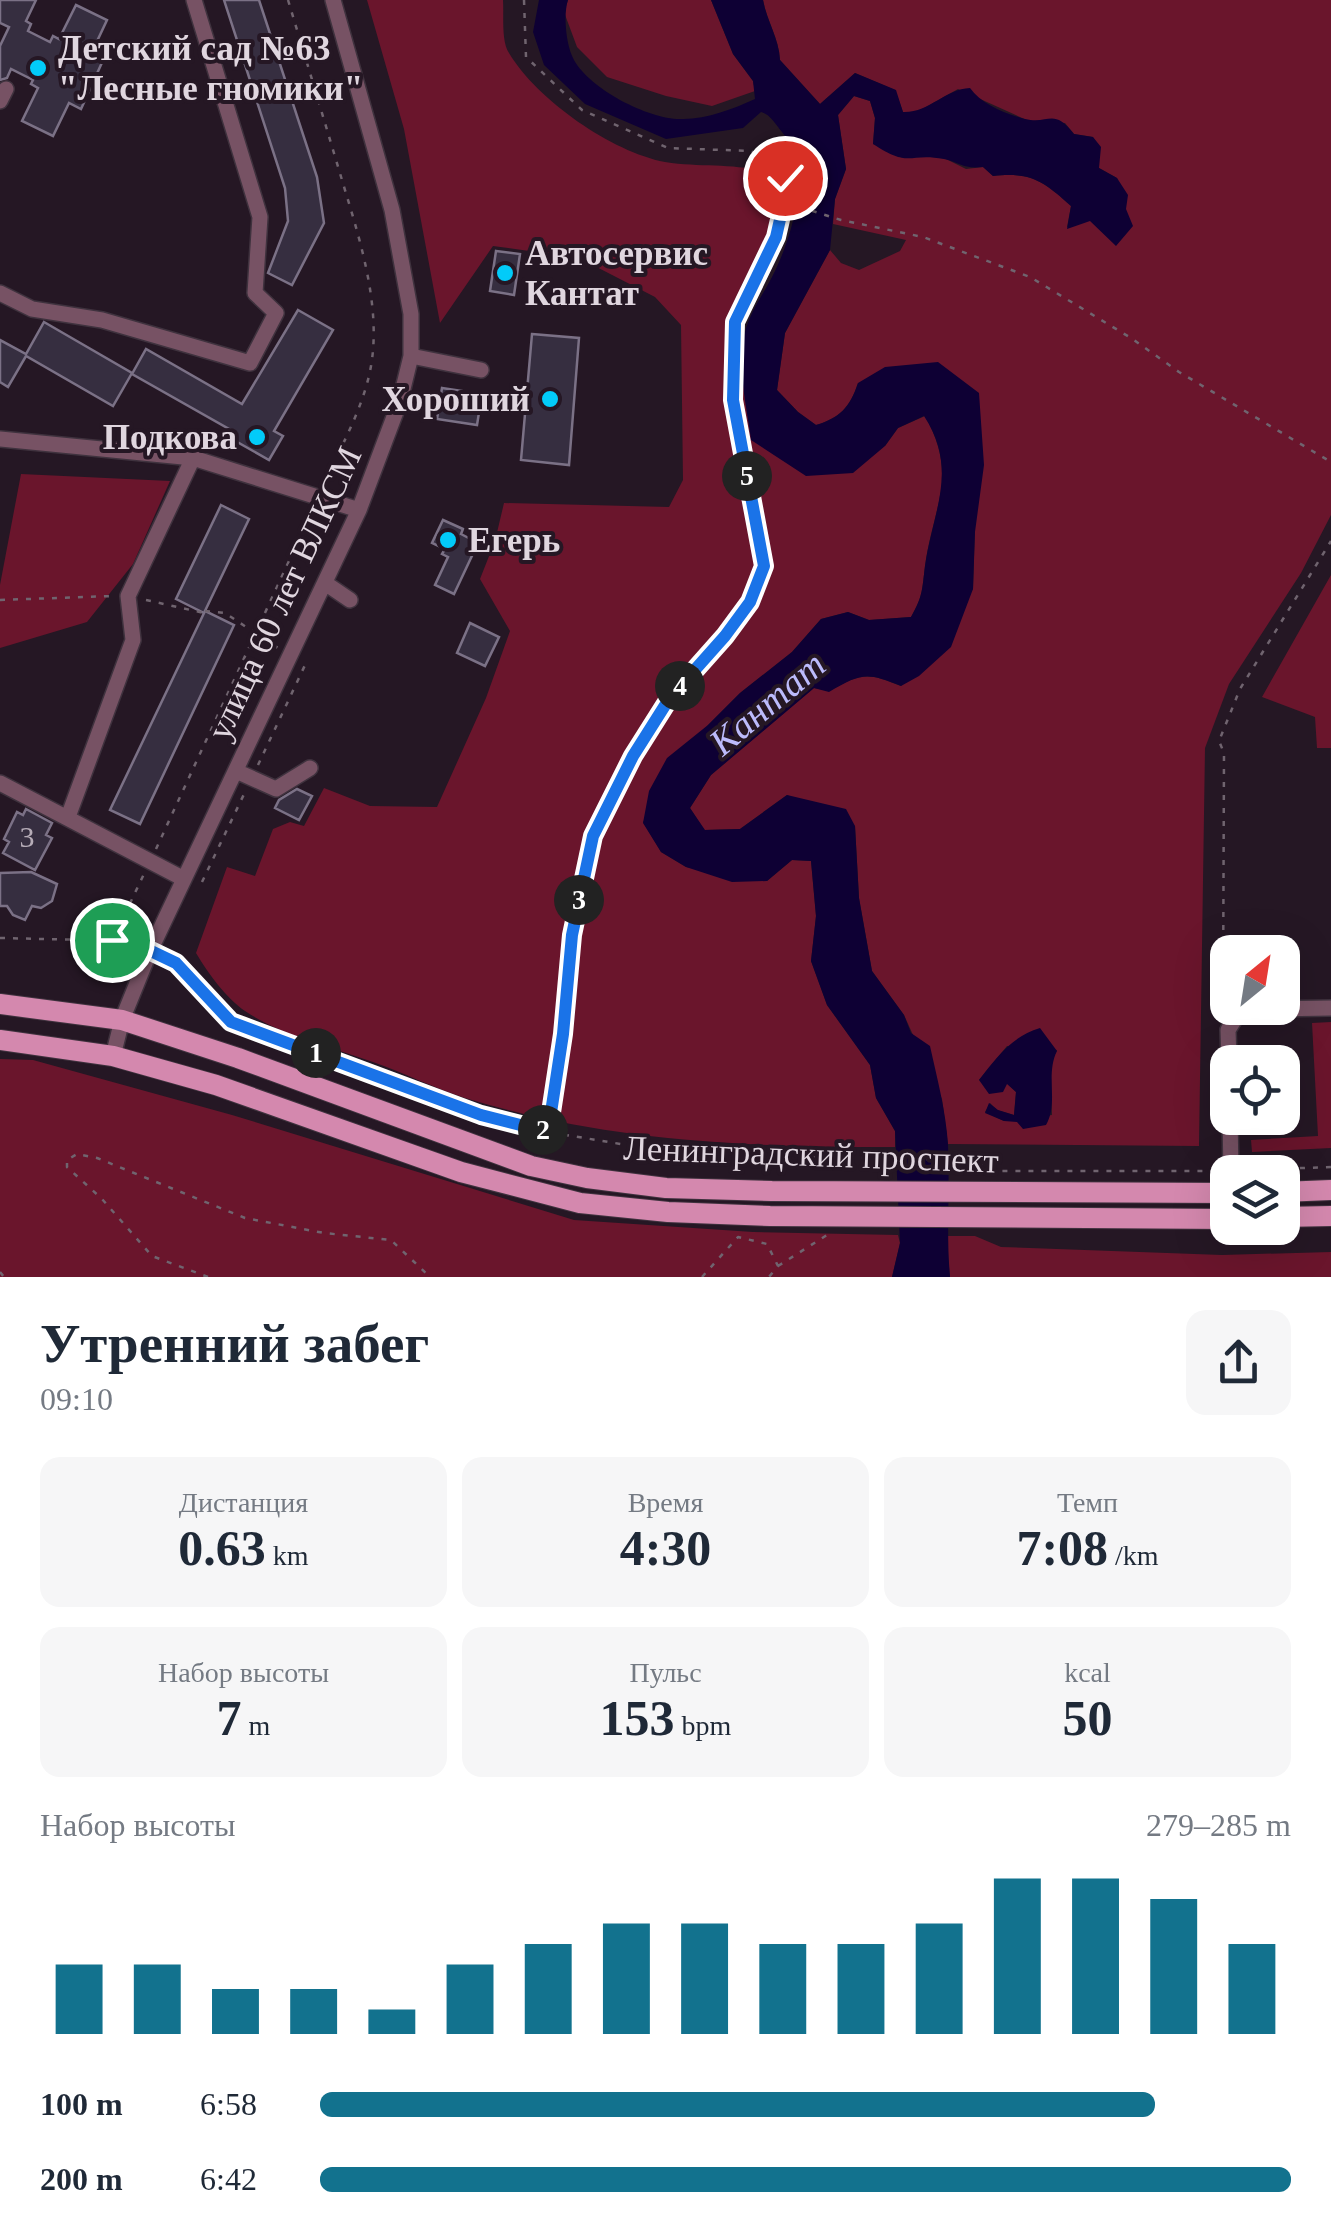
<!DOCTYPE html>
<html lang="ru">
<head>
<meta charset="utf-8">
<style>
	:root { --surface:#fff; --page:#f6f6f7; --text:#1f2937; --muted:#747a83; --accent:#12728e }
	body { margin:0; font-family:Georgia,serif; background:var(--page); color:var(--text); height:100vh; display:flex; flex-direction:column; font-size:38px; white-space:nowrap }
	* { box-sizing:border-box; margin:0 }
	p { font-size:32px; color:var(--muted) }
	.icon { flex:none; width:55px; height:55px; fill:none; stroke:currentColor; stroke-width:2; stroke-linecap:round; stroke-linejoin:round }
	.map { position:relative; height:1277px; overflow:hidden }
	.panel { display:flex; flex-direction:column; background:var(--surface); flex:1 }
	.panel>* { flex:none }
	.needle { width:65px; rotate:30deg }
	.buttons { position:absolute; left:1210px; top:935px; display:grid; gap:20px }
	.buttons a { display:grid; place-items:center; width:90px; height:90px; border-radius:20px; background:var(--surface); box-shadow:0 10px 40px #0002; font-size:50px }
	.pin { position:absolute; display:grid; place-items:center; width:85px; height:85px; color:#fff; margin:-42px; border:5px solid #fff; border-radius:50%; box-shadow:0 2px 10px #0007 }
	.km { position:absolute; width:50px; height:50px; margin:-25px; border-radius:50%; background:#222; color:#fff; font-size:28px; line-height:50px; text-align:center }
	.round { display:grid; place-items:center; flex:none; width:105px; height:105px; border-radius:20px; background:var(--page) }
	.headline { display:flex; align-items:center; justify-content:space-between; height:170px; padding:0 40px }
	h1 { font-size:55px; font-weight:600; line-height:75px }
	.metrics { display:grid; grid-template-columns:repeat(3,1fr); gap:15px; height:170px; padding:10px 40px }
	.metrics div { display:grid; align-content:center; border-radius:20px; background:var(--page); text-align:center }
	.metrics b { font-size:50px; font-weight:600 }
	.metrics small { font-size:28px; font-weight:400 }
	.metrics p { font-size:28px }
	.chart { height:280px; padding:20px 40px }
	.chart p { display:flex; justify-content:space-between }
	.chart svg { width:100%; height:180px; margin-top:10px; stroke:var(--accent); stroke-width:6 }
	ul { padding:0 40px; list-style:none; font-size:32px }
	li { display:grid; grid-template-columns:160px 120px 1fr; align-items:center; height:75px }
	li i { height:25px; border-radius:12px; background:var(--accent) }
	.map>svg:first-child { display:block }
</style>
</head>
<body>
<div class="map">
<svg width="1331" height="1277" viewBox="0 0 1331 1277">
	<rect width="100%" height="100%" fill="#251724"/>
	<!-- green -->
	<path fill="#6a152c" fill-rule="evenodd" d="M 367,0 L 503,0 C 504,15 501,41 509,53 C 537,100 612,152 665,162 C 703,168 735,162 773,174 L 779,205 L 772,234 L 741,286 L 742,375 L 752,440 L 885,446 L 898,428 L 925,416 C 959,477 933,506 925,566 C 922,590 923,596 911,617 L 869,620 L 848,612 L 821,619 L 792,652 L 740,693 L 708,725 L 643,822 L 661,852 L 686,867 L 767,881 L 792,860 L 811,861 L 816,916 L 811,961 L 827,1005 L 870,1065 L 876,1098 L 895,1131 L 895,1147 C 747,1147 609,1142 465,1098 C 434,1088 404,1073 373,1062 C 331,1047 282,1036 245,1011 C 226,998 208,973 196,953 L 227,867 L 255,876 L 273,829 L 290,822 L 304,826 L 324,788 L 370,806 L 437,807 L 486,698 L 510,631 L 480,579 L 495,541 L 504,503 L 669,507 L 683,480 L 681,325 L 655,297 L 579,258 L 493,246 L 440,323 L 404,129 Z
		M 568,0 L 711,0 L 733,54 L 753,81 L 755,91 L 712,106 L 666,96 L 607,77 L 577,47 L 564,12 Z
		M 763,0 L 1331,0 L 1331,515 L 1301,573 L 1229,684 L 1205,748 L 1199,1146 L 948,1144 L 942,1099 L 904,1015 L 872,971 L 859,898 L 855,826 L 787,795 L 740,829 L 704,830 L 690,808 L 711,775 L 814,688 L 829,691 C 861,673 867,672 901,686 L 973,589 L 979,393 L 858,383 C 850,407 840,418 816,425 L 798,412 L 777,390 L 785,333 L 830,250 L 841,263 L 859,270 L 900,251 L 906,240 L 833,224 L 835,199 L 846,169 L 838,115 L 854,96 L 870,101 L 875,118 L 873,144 L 946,159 L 966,169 L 983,167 L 993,176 C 1031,172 1043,181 1071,206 L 1067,227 L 1126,209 L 1117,178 L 1099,168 L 1093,137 L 1074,134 L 1065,123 L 1029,121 L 958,89 L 917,112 L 903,112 L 895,90 L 855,73 L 820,104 L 780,60 C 779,38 767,22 763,0 ZM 1007,1046 L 1057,1050 L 1050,1064 L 1052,1115 L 1004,1121 L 985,1112 L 990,1103 L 997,1110 L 1014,1115 L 1016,1092 L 1007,1083 L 979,1080 Z
		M 21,474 L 170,481 L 133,564 L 87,622 L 0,648 L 0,585 Z
		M 1331,575 L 1331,748 L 1317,748 L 1315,717 L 1262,697 Z
		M 1331,1022 L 1331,1148 L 1252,1152 L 1251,1140 L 1318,1136 L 1312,1023 Z
		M 0,1059 L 33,1060 L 232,1115 L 574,1220 L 753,1232 L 898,1235 L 900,1243 L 892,1277 L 0,1277 Z
		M 946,1236 L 975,1236 L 1001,1247 L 1222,1255 L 1331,1252 L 1331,1277 L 950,1277 Z"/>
	<!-- water -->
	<path fill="#0e0034" d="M 539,0 L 568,0 C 563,15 566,46 574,60 C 590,89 648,119 680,119 C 705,120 733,109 755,99 L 753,81 L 733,54 L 711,0 L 763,0 C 767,22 779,38 780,60 L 820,104 L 855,73 L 896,90 L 903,112 C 929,113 945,89 970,88 C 981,104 1006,114 1025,119 C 1049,125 1053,107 1074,134 L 1093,137 L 1101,147 L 1099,168 L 1117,178 L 1128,195 L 1126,209 L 1133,226 L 1116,246 L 1090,221 L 1067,229 L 1071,206 C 1043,181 1031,172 993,176 L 983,167 C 963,169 961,163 944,159 C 908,152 911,169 873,144 L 875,118 L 870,101 L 854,96 L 838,115 L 846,169 L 835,199 L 830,250 L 785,333 L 777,390 L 798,412 L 816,425 C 840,418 850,407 858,383 L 885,367 L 938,362 L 979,393 L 984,465 L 975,532 L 973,589 L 951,647 L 919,676 L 901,686 C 867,672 861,673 829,692 L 814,688 L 711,775 L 690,808 L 705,830 L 740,829 L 787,795 L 846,809 L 855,826 L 859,898 L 872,971 L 904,1015 L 911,1033 L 930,1046 C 937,1078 946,1111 948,1145 C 950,1189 946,1233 950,1277 L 892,1277 L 900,1243 L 895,1131 L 876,1098 L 870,1065 L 827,1005 L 811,961 L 816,916 L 811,861 L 792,860 L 767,881 L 732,882 L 686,867 L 661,852 L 643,823 L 649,791 L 667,758 L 708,725 L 740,693 L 792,652 L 821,619 L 848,612 L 869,620 L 911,617 C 923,596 922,590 925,566 C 933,510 959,470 924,416 L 898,428 L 885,446 L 853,473 L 806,476 L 751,440 C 747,408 738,373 743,341 C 747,315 764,294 775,271 C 793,233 813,167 782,132 C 775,124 771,115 761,112 L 743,128 L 666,139 L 585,104 L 544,65 L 533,32 Z
		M 1040,1028 L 1057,1051 C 1045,1075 1059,1103 1046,1125 L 1023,1129 L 1017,1122 L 1004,1121 L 985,1113 L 989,1103 L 998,1110 L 1014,1115 L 1016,1092 L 1007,1084 L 1003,1092 L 989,1094 L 979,1080 C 996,1058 1012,1036 1040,1028 Z"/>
	<!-- building -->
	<path fill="#362e40" stroke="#7b7186" stroke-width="2.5" d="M 0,0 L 36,0 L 26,21 L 31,24 L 28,31 L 50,42 L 53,36 L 59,39 L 76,5 L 107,20 L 92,52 L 104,58 L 81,109 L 69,103 L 53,136 L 22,121 L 38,88 L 31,84 L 33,80 L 11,69 L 7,78 L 0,80 L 0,46 L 9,27 L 0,23 Z
		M 224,0 L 259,0 L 317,177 L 324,223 L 292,285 L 268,273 L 288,221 L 285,188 Z
		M 496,251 L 520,254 L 514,295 L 490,291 Z
		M 298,310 L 333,330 L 274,431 L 283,436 L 269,460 L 232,439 L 236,433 L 132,374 L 146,349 L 242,404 Z
		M 44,322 L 132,373 L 113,406 L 26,356 L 8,387 L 0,382 L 0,340 L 26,354 Z
		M 532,334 L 579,338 L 569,465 L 521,460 Z
		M 442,388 L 482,394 L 477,425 L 437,419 Z
		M 221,505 L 249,519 L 205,611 L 234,625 L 140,824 L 110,810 L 204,613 L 176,599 Z
		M 443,520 L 463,529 L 461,534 L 478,543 L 454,594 L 435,585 L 448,557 L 442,554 L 445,549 L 432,543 Z
		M 470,623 L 499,637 L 485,666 L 457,653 Z
		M 297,789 L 312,796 L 299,820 L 275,808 L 279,800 Z
		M 26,809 L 52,823 L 46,835 L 52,838 L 35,870 L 3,853 L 9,842 L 4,839 L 17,812 L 23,815 Z
		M 31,872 L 57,884 L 52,901 L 41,908 L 32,906 L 25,920 L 13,915 L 7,906 L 0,906 L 0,873 Z"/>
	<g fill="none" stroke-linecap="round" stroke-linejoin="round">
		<!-- minor casing -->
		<g stroke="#3f323e" stroke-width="18">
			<path id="minor" d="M 0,101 L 6,89
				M 0,293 L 32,309 L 102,320 L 250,363 L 276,313 L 255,293 L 260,217 L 194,0
				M 411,356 L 481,370
				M 0,439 L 193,458 L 359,510
				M 325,583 L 350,600
				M 236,771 L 276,789 L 310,768
				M 0,783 L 184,879
				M 68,817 L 133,640 L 128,596 L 193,458
				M 113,1056 L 122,1020 L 150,951 L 359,510 L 400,401 L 411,356 L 411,314 L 392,210 L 333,0
				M 1229,1062 L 1228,1030 L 1238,1014 L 1262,1009 L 1331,1008
				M 1230,1118 L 1231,1172"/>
		</g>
		<!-- major casing -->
		<g stroke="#3f323e" stroke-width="22">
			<path id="major" d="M 0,1004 L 122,1020 L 238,1058 L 531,1166 L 587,1178 L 666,1188 L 772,1191 L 1228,1193
				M 0,1040 L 113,1056 L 216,1085 L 461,1172 L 580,1203 L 668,1212 L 770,1216 L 1228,1219
				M 1282,1192 L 1331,1190
				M 1282,1217 L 1331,1216"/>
		</g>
		<!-- path -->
		<path stroke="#70646f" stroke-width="2.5" stroke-dasharray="5 8" stroke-linecap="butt" d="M 288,0 C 305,56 322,113 339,170 C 357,231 382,302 371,366 C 364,406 342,445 325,481
			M 524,0 L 526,57 L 582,110 L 668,148 L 750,151 L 772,159 L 785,178 L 785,203 L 776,237 L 735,322 L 733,400 L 764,566 L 750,602 L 725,636 L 669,699 L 633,756 L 593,836 L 572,935 L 563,1033 L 549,1130
			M 787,203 L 841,220 L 923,237 L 1030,277 L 1131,338 L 1179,372 L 1331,462
			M 0,600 L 113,596
			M 146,600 L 204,613
			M 205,611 L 225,613 L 278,648
			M 258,765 L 306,663 L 303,661
			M 156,849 L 312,511
			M 202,882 L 246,790
			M 0,938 L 130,941 L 137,944
			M 113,939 L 144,874
			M 167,959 L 175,963 L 231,1021 L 481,1115 L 548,1132 L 651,1149 L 763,1156 L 968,1160 L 995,1171 L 1215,1171
			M 1223,1008 L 1224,753 L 1219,741 L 1240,689 L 1331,541
			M 1222,1103 L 1222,1076
			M 1248,1170 L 1331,1167
			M 1243,1230 L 1270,1230
			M 778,1266 L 827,1235
			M 0,1272 L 4,1277
			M 208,1277 L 152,1256 L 102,1199 L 67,1167 L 67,1160 L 77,1154 L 97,1158 L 245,1218 L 324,1233 L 391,1240 L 430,1277
			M 702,1277 L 738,1237 L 767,1244 L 778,1266 L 769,1277"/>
		<!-- minor -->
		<use href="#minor" stroke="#775264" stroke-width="15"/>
		<!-- major -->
		<use href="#major" stroke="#d488ae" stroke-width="20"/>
	</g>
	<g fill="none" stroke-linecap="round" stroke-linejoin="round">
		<!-- route casing -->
		<g stroke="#fff" stroke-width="20">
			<path id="route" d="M 112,940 L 130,941 L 176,963 L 231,1022 L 481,1115 L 548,1132 L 563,1034 L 572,935 L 593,836 L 633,756 L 669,699 L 725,636 L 750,602 L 764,566 L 733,400 L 735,322 L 776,237 L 784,202 L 785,178"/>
		</g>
		<!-- route -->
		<use href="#route" stroke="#1a73e8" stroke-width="12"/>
	</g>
	<!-- markers -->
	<g fill="#02cbf9" stroke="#251724" stroke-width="4">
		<circle cx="38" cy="68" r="10"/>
		<circle cx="505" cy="273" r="10"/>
		<circle cx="550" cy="399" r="10"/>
		<circle cx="257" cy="437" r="10"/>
		<circle cx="448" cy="540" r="10"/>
	</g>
	<g text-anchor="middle" stroke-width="8" stroke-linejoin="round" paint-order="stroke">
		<!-- number labels -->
		<g font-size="30" fill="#b6acb7">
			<text x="27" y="847">3</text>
		</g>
		<!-- poi labels -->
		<g font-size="35" font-weight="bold" fill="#e0d6df" stroke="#251724" text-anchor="start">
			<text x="58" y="60">Детский сад №63<tspan x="58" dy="40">"Лесные гномики"</tspan></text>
			<text x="525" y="265">Автосервис<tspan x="525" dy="40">Кантат</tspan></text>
			<text x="530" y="411" text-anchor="end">Хороший</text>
			<text x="237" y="449" text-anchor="end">Подкова</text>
			<text x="468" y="552">Егерь</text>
		</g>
		<!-- street labels -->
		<g font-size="35" fill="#e0d6df" stroke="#251724">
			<text transform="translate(284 593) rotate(-65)" y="12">улица 60 лет ВЛКСМ</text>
			<text transform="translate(811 1154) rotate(2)" y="12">Ленинградский проспект</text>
		</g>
		<!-- water labels -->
		<g font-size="38" font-style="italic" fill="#bcbbfc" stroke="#251724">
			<text transform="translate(767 703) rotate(-40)" y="13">Кантат</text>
		</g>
	</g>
</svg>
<div class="buttons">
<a><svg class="needle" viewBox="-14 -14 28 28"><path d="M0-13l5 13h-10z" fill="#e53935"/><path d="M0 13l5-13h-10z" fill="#747a83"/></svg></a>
<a><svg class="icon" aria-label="locate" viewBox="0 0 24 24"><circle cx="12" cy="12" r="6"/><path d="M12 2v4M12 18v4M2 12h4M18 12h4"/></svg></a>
<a><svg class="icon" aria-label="layers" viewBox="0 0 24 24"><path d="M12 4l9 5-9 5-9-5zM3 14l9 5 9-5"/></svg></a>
</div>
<div class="pin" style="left:112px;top:940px;background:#1e9e55"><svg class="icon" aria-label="arrive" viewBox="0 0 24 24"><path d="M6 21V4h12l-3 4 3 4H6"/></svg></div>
<div class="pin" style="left:785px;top:178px;background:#d93025"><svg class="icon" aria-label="check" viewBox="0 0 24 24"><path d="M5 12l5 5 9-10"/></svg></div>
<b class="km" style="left:316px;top:1053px">1</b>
<b class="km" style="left:543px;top:1130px">2</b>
<b class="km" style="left:579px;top:900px">3</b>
<b class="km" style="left:680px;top:686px">4</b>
<b class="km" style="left:747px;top:476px">5</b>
</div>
<section class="panel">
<div class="headline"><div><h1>Утренний забег</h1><p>09:10</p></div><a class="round"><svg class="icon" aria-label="share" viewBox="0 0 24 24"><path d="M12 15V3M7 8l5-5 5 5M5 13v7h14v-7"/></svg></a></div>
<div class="metrics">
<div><p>Дистанция</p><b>0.63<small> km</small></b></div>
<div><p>Время</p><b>4:30</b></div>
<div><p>Темп</p><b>7:08<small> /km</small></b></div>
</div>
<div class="metrics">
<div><p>Набор высоты</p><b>7<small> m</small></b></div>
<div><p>Пульс</p><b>153<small> bpm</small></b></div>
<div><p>kcal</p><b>50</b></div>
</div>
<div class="chart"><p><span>Набор высоты</span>279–285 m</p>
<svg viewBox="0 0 160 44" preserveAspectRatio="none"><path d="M5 44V27M15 44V27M25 44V33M35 44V33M45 44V38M55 44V27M65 44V22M75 44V17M85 44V17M95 44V22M105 44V22M115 44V17M125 44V6M135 44V6M145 44V11M155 44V22"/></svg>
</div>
<ul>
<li><b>100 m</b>6:58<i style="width:86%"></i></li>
<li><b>200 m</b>6:42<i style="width:100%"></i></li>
</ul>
</section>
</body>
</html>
